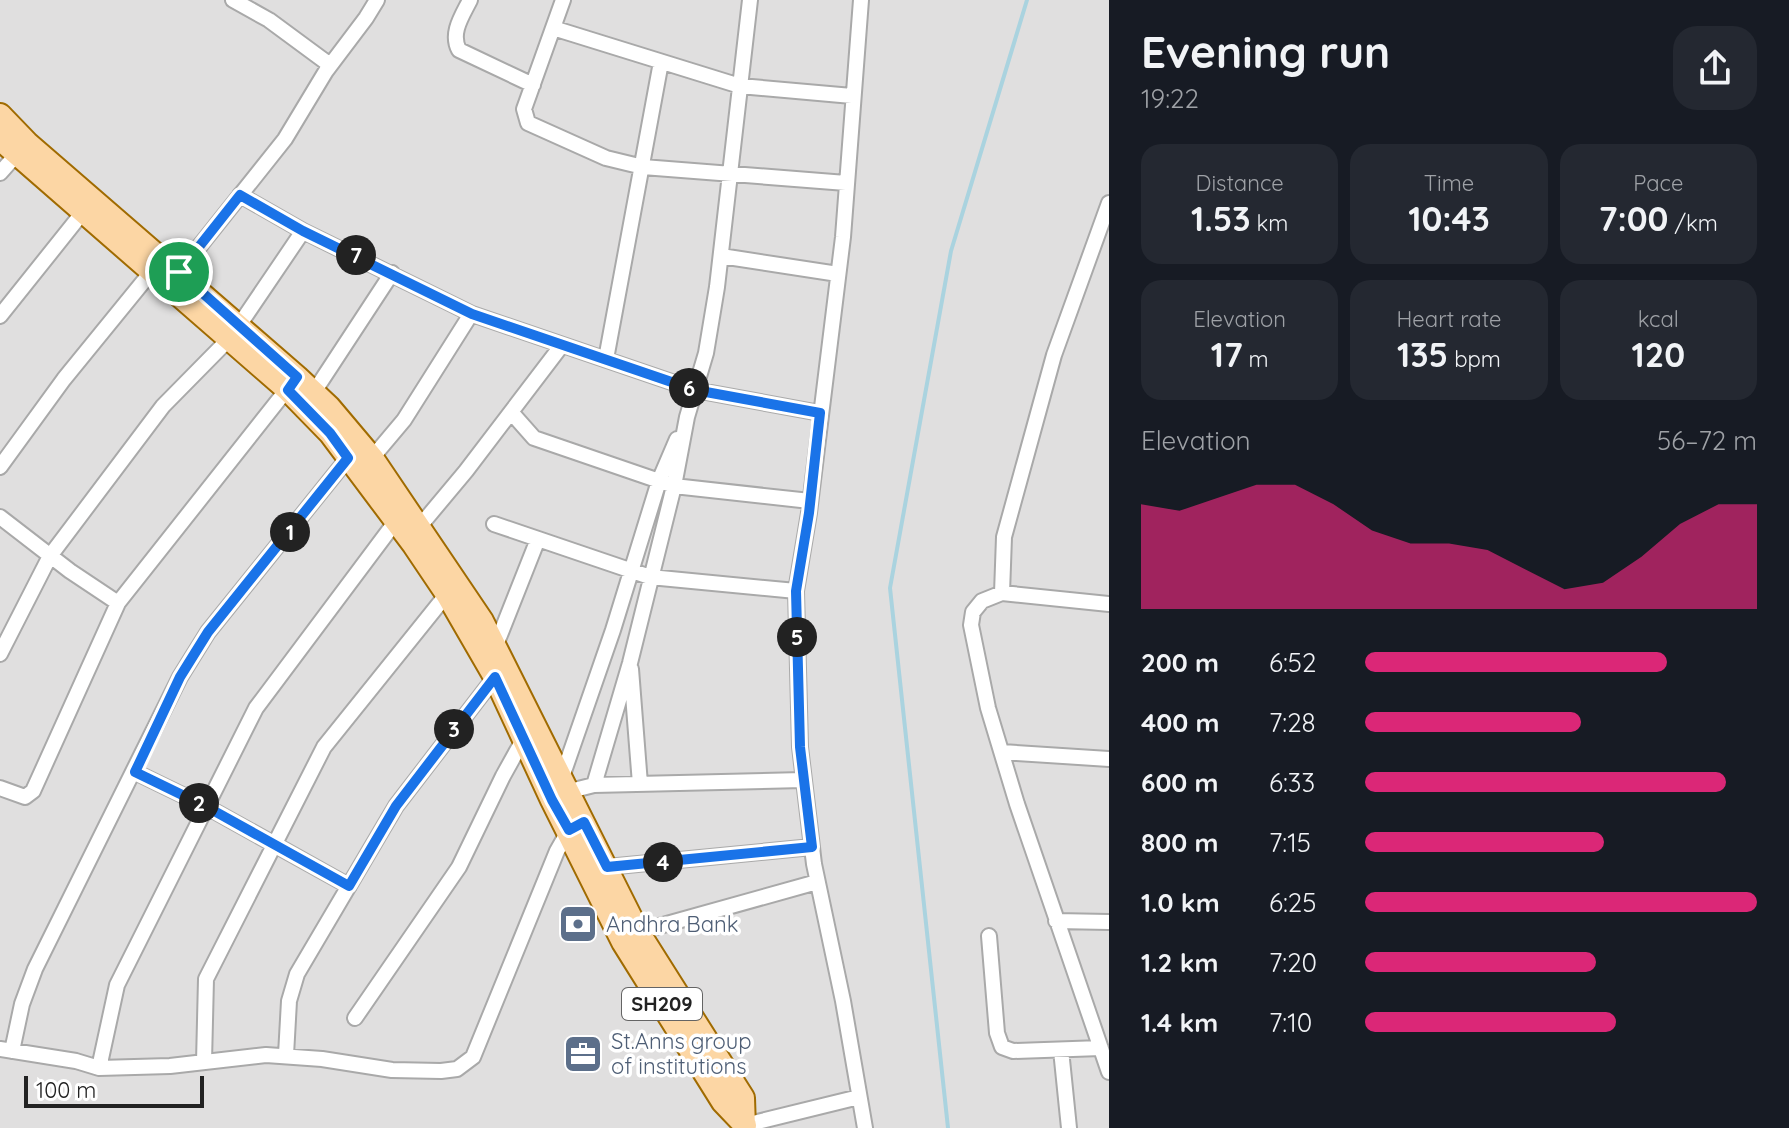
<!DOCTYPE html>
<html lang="en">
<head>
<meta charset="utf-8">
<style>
	:root { --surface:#171b24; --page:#242831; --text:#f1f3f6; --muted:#9ea1a6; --accent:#db2777 }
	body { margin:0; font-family:Quicksand,sans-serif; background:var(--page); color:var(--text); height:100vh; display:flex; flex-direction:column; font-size:30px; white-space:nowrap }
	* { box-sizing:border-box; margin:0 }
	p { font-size:26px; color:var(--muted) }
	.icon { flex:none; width:44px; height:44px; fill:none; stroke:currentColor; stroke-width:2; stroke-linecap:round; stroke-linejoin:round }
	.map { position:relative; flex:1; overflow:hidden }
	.sheet { display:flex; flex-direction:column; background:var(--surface); width:680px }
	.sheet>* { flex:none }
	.scale { position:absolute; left:24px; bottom:20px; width:180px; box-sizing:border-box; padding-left:8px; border:4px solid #222; border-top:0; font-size:22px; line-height:28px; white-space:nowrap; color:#222; -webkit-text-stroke:6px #fff; paint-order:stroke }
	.pin { position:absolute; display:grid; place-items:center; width:68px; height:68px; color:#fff; margin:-34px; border:4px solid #fff; border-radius:50%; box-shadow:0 2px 8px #0007 }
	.km { position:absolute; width:40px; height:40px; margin:-20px; border-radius:50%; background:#222; color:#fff; font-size:22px; line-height:40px; text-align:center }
	.round { display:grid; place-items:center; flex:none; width:84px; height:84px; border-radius:24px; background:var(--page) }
	.headline { display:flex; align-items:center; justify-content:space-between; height:136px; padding:0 32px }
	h1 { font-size:44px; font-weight:700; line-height:60px }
	.figures { display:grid; grid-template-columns:repeat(3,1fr); gap:12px; height:136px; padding:8px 32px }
	.figures div { display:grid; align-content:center; border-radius:20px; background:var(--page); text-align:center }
	.figures b { font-size:34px; font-weight:700 }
	.figures small { font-size:22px; font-weight:400 }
	.figures p { font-size:22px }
	.chart { height:224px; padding:16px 32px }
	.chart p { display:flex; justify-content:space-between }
	.chart svg { width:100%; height:144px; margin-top:8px; fill:var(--accent); opacity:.7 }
	ul { padding:0 32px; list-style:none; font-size:26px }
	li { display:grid; grid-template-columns:128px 96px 1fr; align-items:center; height:60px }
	li i { height:20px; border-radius:10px; background:var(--accent) }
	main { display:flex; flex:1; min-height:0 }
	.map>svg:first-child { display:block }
</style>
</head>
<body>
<main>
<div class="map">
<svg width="1109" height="1128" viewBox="0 0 1109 1128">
	<rect width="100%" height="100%" fill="#f2efe9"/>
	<!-- residential -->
	<path fill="#e0dfdf" d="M 0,0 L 1109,0 L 1109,1128 L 0,1128 Z"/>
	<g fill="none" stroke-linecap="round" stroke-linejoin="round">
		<!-- stream -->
		<path stroke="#aad3df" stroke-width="4" d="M 948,1128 L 890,588 L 951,251 L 1027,0"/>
		<!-- minor casing -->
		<g stroke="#a9a9a9" stroke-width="18">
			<path id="minor" d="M 233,0 L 269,20 L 330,65
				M 470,0 C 462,16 450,33 459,50 L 533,85
				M 563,0 L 524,109 L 528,123 L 606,158 L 643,167 L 846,183
				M 861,0 L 843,237 L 809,513 L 796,591 L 800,747 L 814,864 L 843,1001 L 865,1128
				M 553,28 L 740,86 L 852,96
				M 0,173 L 16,155
				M 240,195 L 303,231 L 472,314 L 695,390 L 820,413
				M 721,256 L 838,274
				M 179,272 L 285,139 L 326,71 L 366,18 L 377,0
				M 0,316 L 87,207
				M 240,324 L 303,231
				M 606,359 L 661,62
				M 314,392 L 392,273
				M 511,412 L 534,438 L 674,486 L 810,501
				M 372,458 L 404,420 L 471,314
				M 0,467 L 64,379 L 152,271
				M 0,517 L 70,571 L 118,603
				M 494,524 L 650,577 L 796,591
				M 420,526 L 466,471 L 562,345
				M 1002,593 L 1004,537 L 1054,355 L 1109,203
				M 1109,604 L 1002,593 L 982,601 L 973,612 L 971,625 L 988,708 L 1017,804 L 1109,1072
				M 496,645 L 538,539
				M 0,654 L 50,556 L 163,406 L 229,339
				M 631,669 L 640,784
				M 1002,752 L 1109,759
				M 135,772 L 207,807 L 349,886
				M 561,780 L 613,630 L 659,481 L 677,439
				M 594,785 L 630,663 L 674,486 L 687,417 L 706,353 L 717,287 L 750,0
				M 0,788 L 25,797 L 33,791 L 118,603 L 292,383
				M 562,793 L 594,785 L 803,780
				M 607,867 L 812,847
				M 1056,921 L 1109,922
				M 638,932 L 817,882
				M 989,936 L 997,1033 L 1002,1047 L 1013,1051 L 1101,1048
				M 355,1018 L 459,867 L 503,776 L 523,740
				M 0,1049 L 76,1061 L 99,1068 L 170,1066 L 266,1055 L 322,1059 L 392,1070 L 441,1071 L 457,1069 L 473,1057 L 557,851 L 569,830 L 572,828
				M 1061,1050 L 1069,1128
				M 12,1051 L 22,1004 L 35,969 L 180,677 L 208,632 L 348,458
				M 286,1055 L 289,1001 L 297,974 L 396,806 L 495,677
				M 204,1062 L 206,979 L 324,747 L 447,594
				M 99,1068 L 117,985 L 256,708 L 396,521
				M 745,1125 L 859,1097"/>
		</g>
		<!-- primary casing -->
		<g stroke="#a06b00" stroke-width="26">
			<path id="primary" d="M 0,115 L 27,143 L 297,377 L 329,407 L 372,458 L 482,621 L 638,932 L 743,1098 L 744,1128
				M 0,139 L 288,390 L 330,433 L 414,545 L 447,594 L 495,677 L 552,800 L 623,942 L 723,1102 L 745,1125"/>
		</g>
		<!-- minor -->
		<use href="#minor" stroke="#fff" stroke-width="14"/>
		<!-- primary -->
		<use href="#primary" stroke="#fcd6a4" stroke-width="22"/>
	</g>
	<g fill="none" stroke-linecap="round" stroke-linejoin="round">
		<!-- route casing -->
		<g stroke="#fff" stroke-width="16">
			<path id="route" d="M 240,195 L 303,231 L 472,314 L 695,390 L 820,413 L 809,513 L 796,591 L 800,747 L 812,847 L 607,867 L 584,822 L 569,830 L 552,800 L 495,677 L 396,806 L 349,886 L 207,807 L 135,772 L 180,677 L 208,632 L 348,458 L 330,433 L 288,390 L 297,377 L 179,272 Z"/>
		</g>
		<!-- route -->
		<use href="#route" stroke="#1a73e8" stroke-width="10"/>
	</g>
	<!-- icons -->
	<defs>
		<g id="bank-square" transform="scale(2)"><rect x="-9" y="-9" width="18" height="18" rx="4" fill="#5c6f8a" stroke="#fff"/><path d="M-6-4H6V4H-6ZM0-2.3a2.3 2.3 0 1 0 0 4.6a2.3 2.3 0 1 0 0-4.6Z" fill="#fff"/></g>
		<g id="office-square" transform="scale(2)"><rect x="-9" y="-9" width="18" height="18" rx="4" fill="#5c6f8a" stroke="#fff"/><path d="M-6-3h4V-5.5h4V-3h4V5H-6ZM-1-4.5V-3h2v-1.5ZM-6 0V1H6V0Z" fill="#fff"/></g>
	</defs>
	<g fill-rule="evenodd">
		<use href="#bank-square" x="578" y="924"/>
		<use href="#office-square" x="583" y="1054"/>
	</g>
	<g text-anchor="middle" stroke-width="7" stroke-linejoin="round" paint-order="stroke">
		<!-- shield labels -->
		<rect fill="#fff" stroke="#646464" stroke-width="2" x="622" y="988" width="80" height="32" rx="6"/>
		<g font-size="20" font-weight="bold" fill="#222">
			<text x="662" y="1011">SH209</text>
		</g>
		<!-- service labels -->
		<g font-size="22" fill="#4e5e75" stroke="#fff" text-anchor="start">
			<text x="606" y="932">Andhra Bank</text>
			<text x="611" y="1049">St.Anns group<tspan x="611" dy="25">of institutions</tspan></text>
		</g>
	</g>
</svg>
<div class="scale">100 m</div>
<div class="pin" style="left:179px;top:272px;background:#1e9e55"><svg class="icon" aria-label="arrive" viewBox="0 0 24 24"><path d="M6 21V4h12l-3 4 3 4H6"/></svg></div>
<b class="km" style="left:290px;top:532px">1</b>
<b class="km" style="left:199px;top:803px">2</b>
<b class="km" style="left:454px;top:729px">3</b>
<b class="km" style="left:663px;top:862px">4</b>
<b class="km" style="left:797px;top:637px">5</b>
<b class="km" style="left:689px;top:388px">6</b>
<b class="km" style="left:356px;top:255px">7</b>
</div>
<section class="sheet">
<div class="headline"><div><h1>Evening run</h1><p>19:22</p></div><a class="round"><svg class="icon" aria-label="share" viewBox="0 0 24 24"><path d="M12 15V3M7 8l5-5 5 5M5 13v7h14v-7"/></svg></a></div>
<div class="figures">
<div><p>Distance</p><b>1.53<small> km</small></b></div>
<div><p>Time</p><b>10:43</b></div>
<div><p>Pace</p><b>7:00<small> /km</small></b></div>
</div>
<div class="figures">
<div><p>Elevation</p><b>17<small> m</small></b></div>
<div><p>Heart rate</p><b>135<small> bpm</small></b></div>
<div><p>kcal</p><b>120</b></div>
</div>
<div class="chart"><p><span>Elevation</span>56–72 m</p>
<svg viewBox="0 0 160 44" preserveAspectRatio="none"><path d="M0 44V12L10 14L20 10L30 6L40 6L50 12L60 20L70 24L80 24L90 26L100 32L110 38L120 36L130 28L140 18L150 12L160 12V44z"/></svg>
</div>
<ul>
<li><b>200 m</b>6:52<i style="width:77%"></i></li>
<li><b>400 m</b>7:28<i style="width:55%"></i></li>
<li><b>600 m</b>6:33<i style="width:92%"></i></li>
<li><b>800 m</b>7:15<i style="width:61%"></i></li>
<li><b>1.0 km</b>6:25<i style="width:100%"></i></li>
<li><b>1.2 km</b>7:20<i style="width:59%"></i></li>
<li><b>1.4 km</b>7:10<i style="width:64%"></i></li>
</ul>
</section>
</main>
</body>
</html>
